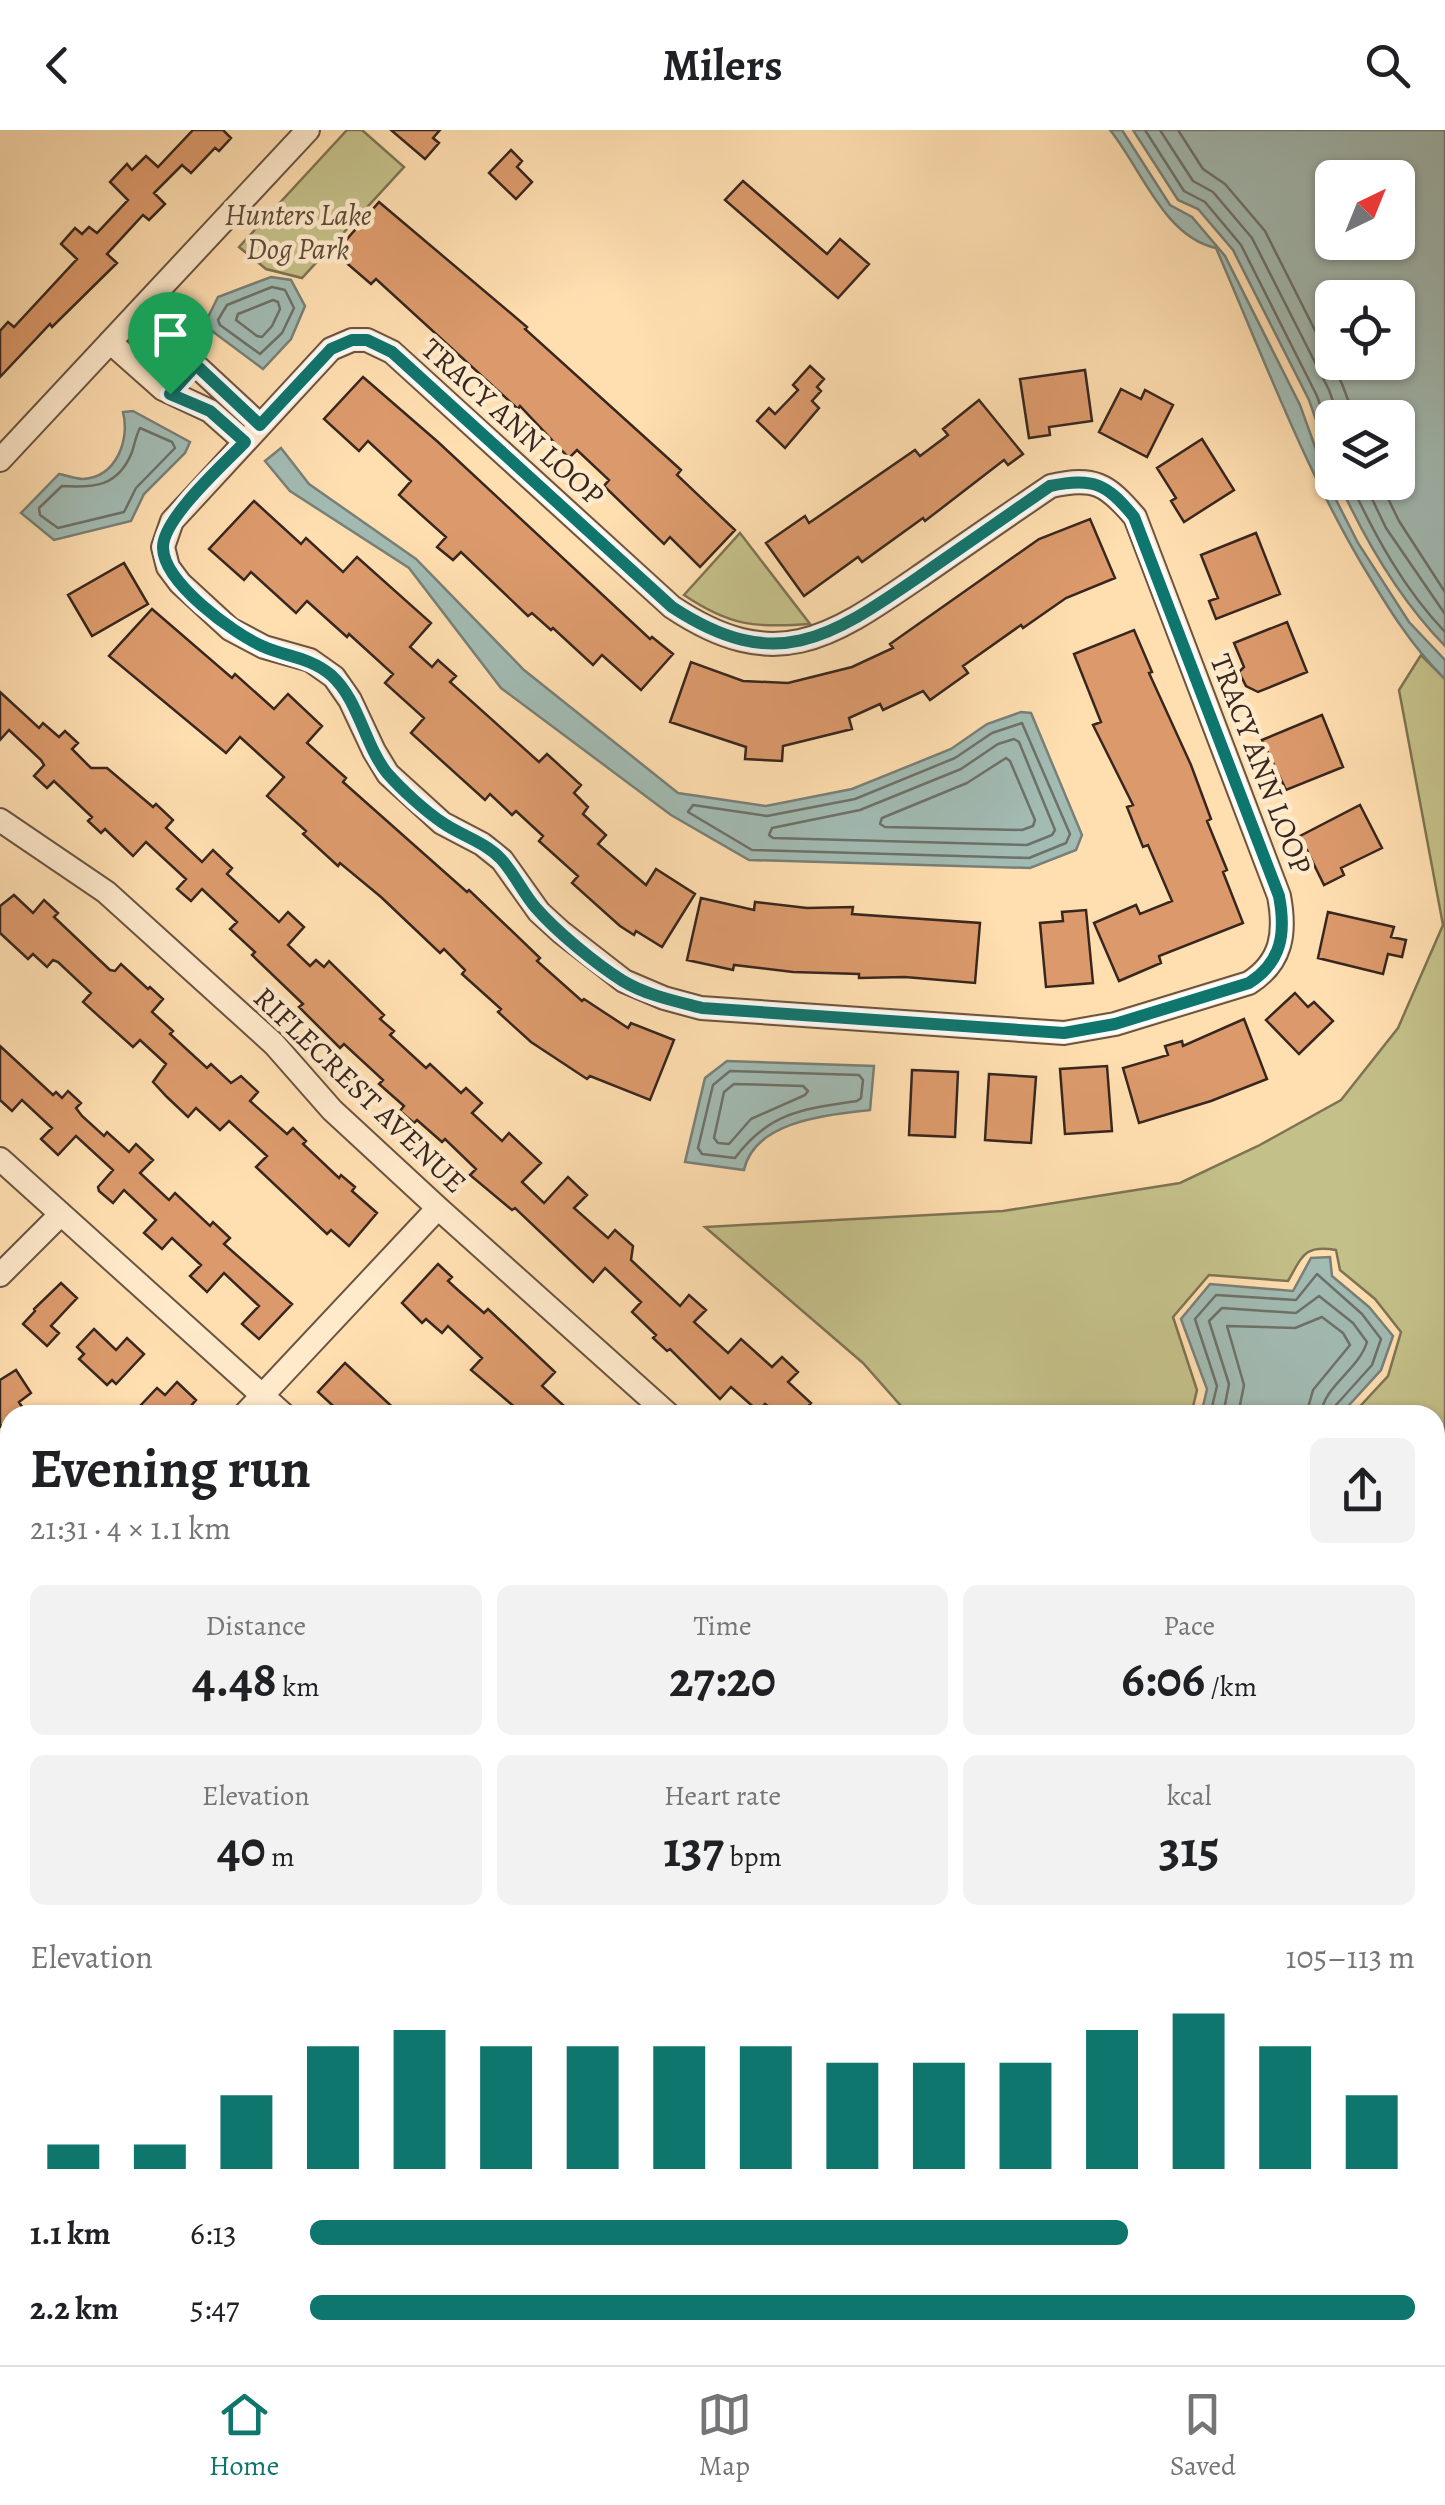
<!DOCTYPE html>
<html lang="en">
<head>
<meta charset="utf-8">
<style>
	:root { --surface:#fff; --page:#f2f2f2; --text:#202124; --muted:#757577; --line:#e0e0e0; --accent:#0f766e }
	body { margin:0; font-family:Alegreya,serif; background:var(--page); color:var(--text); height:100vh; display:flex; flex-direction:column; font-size:38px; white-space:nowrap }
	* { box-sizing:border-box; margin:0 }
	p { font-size:32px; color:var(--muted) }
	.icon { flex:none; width:55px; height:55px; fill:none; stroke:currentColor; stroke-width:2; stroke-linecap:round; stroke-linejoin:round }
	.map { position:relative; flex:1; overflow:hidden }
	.side { position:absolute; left:0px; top:1275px; width:1445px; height:960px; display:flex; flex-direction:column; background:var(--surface); border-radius:30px 30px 0 0; box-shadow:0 2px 8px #0004 }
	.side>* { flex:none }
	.needle { width:65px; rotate:43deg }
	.controls { position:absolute; left:1315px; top:30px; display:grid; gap:20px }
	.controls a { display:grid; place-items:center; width:100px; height:100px; border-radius:15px; background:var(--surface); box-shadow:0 2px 8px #0004; font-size:50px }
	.pin { position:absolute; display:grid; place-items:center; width:85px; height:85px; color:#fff; margin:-102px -42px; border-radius:50% 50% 50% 0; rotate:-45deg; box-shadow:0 0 10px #0007 }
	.pin .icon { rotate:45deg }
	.round { display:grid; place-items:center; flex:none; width:105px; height:105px; border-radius:15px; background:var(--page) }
	.overview { display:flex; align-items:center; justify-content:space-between; height:170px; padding:0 30px }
	h1 { font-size:55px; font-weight:700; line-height:75px }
	.figures { display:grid; grid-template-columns:repeat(3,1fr); gap:15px; height:170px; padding:10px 30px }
	.figures div { display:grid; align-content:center; border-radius:15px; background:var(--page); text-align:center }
	.figures b { font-size:50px; font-weight:700 }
	.figures small { font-size:28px; font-weight:400 }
	.figures p { font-size:28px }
	.chart { height:280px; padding:20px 30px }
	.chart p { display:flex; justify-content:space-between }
	.chart svg { width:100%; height:180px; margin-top:10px; stroke:var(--accent); stroke-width:6 }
	ul { padding:0 30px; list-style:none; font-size:32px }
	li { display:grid; grid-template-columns:160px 120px 1fr; align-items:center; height:75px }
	li i { height:25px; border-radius:12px; background:var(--accent) }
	header { display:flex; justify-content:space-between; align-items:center; height:130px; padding:0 30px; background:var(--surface); font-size:45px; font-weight:700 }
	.dock { display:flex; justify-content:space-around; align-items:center; height:140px; border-top:2px solid var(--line); background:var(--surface); font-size:28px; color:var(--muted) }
	.dock a { display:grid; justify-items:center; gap:5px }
	.dock .current { color:var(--accent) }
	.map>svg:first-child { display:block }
</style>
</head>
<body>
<header><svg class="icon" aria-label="back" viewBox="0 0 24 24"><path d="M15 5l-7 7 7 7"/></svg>Milers<svg class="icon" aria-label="search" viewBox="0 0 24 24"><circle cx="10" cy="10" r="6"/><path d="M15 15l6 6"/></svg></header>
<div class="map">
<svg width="1445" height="2235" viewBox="0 0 1445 2235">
	<rect width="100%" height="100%" fill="#ffdeb0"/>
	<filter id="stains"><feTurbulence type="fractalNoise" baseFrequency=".002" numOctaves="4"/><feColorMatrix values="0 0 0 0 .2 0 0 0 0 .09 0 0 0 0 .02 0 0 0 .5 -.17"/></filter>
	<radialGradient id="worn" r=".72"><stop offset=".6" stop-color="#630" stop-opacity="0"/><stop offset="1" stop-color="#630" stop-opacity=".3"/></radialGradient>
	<!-- green -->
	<path fill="#c4c089" stroke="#7e7454" stroke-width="2.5" d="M 347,0 L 362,0 L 404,37 L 302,148 L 266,139 L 239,117 Z
		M 740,403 L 810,494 C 755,498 730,496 684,465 Z
		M 1421,525 L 1445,549 L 1445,2133 L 1442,2127 L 1435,2127 L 1435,1285 L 1352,1285 L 1388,1246 L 1401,1202 L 1375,1169 L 1340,1140 L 1336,1120 C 1304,1114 1302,1127 1288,1151 L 1209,1145 L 1173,1187 L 1197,1260 L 1191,1285 L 909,1285 L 863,1233 L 705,1097 L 1003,1081 L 1180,1053 L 1258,1016 L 1341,970 L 1398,898 L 1443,795 L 1399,560 Z
		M 1093,2225 L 1319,2225 L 1316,2235 L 1083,2235 Z"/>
	<!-- water -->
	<path fill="#a2bbb3" stroke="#788078" stroke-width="2.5" fill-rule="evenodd" d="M 1110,0 L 1122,0 L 1170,75 L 1192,87 L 1225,126 L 1300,275 L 1330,358 L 1358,413 L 1409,492 L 1445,530 L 1445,549 C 1410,515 1385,473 1360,431 C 1302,332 1262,224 1216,118 C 1164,107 1141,38 1110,0 Z
		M 1133,0 L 1445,0 L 1445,516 C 1399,469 1366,412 1339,353 L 1398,352 L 1398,288 L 1332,288 L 1332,335 L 1309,270 L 1233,120 L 1198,79 L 1178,70 ZM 1332,48 L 1398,48 L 1398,112 L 1332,112 ZM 1332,168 L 1398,168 L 1398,232 L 1332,232 Z
		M 271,147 L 291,150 L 305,176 L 291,209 L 263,239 L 204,195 L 218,167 Z
		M 133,281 L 190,312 L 185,323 L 144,364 L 131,391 L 54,410 L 21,383 L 59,344 C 66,345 76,349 83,349 C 117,347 130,309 123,282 Z
		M 281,318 L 309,354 L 416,429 L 524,540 L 678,663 L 766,676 L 852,659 L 951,619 L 987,594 L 1021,582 L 1031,583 L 1082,705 L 1076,720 L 1030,738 L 749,730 L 671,685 L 501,558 L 409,438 L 290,361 L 265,331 Z
		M 727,931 L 874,936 L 870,980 C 829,985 755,990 744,1040 L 685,1032 L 705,948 Z
		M 1330,1127 L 1332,1146 L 1369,1177 L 1393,1206 L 1381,1240 L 1340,1285 L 1201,1285 L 1207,1259 L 1181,1189 L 1210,1154 L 1293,1161 L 1311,1128 Z
		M 1435,2127 L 1442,2127 L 1445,2133 L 1445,2235 L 1316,2235 L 1319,2225 L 1435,2225 Z"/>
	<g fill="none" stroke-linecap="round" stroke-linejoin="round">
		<!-- shore -->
		<path stroke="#6d7169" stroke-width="2.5" d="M 1145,0 L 1184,61 L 1205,72 L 1241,115 L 1317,266 L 1332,307
			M 1160,0 L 1193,51 L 1213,62 L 1252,108 L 1329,260 L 1339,288
			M 1178,0 L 1203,39 L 1225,54 L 1265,101 L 1342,254 L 1355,288
			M 272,157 L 285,160 L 294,178 L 282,203 L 260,224 L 220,195 L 218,190 L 227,175 Z
			M 273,170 L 278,172 L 280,179 L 272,196 L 262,207 L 257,206 L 236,190 L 238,184 Z
			M 140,298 L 172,312 L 175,318 L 136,358 L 124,382 L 58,398 L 40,385 L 39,378 L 62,356 C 94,358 118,357 132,322 C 135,313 136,305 140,298 Z
			M 1350,352 C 1375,406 1404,459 1445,502
			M 1364,352 L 1386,398 L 1445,484
			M 1380,352 L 1399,391 L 1445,462
			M 1022,593 L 1070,704 L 1066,713 L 1029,728 L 752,720 L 688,682 L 693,675 L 767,686 L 855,669 L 955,628 L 992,603 Z
			M 1014,609 L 1019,612 L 1055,700 L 1052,705 L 1027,715 L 773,708 L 769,705 L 772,698 L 860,680 L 961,639 L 998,614 Z
			M 1006,628 L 1010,631 L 1035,690 L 1033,696 L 1022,700 L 885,697 L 880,694 L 882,688 L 967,653 Z
			M 730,941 L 859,945 L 863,950 L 861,968 L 857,971 C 803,979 769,982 735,1028 L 702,1024 L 698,1018 L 713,955 Z
			M 734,954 L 803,956 L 808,961 L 805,965 L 751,989 L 729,1014 L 718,1013 L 714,1008 L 724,962 Z
			M 1210,1285 L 1217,1256 L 1195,1189 L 1216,1165 L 1296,1170 L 1317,1144 L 1362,1184 L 1381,1209 L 1372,1235 L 1336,1275 L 1334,1285
			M 1223,1285 L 1229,1254 L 1209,1191 L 1222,1178 L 1296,1183 L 1319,1166 L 1353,1193 L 1367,1212 C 1358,1241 1323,1256 1321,1285
			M 1238,1285 L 1244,1255 L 1227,1196 L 1295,1198 L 1322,1187 L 1343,1203 L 1350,1215 L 1313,1260 L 1306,1285"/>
	</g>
	<!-- building -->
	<path fill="#dc9a6c" stroke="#38271f" stroke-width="2.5" d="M 193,0 L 223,0 L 231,8 L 219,21 L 215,18 L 191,43 L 182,35 L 154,63 L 165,74 L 149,90 L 143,85 L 107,124 L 117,133 L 52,197 L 50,194 L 0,247 L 0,201 L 8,192 L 14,197 L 77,129 L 61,114 L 75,98 L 82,104 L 89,97 L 97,103 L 128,70 L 110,52 L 127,34 L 132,40 L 146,26 L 158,37 Z
		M 391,0 L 440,0 L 433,8 L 439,13 L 425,29 Z
		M 511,20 L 522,31 L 517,37 L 532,52 L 516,69 L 489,43 Z
		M 743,51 L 827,124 L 840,109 L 869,134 L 838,168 L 725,70 Z
		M 379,72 L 527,197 L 525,199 L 681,340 L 677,345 L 735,400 L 700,437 L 670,407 L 664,414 L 604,356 L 609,350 L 577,320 L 569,328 L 520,276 L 518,279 L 376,149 L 371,154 L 335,123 Z
		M 810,236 L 824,249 L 817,257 L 821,261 L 812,271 L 819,278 L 785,318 L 757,291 L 769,278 L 775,284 L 798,260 L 793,255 Z
		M 1085,240 L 1092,291 L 1049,297 L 1050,305 L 1029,308 L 1020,249 Z
		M 363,247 L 438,312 L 650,509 L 652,507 L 673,524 L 641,560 L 602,525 L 593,535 L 553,498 L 551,500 L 532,483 L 528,486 L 461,422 L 453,430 L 437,417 L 446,407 L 399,365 L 411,351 L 368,311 L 359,321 L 324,289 Z
		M 1121,259 L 1141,269 L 1145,260 L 1173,275 L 1147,327 L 1099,302 Z
		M 979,270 L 1023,324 L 1008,335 L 1004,330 L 925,391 L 923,388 L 862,432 L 858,427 L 804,466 L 766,413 L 805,386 L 809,393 L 915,320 L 920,326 L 948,305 L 943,299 Z
		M 1202,309 L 1234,360 L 1184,392 L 1171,371 L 1176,368 L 1157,338 Z
		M 254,371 L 301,414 L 306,408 L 343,442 L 357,427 L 431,493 L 410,517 L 432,537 L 438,530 L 456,546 L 450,552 L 539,632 L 547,624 L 581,655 L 574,663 L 588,677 L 583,684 L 606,705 L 598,714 L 646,755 L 656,739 L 695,764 L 662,817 L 636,801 L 634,805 L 620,796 L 572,753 L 578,746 L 539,711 L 543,706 L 516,681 L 512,685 L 490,664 L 485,670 L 411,603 L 424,588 L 385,553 L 393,544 L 349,504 L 347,507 L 307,471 L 296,483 L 251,442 L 244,450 L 209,419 Z
		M 1090,389 L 1115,448 L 1066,468 L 1023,498 L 1021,495 L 963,536 L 968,543 L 930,570 L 923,561 L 883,580 L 880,574 L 849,588 L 852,599 L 783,616 L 782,631 L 745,629 L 746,617 L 670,592 L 691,532 L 743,551 L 788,553 L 852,537 L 893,518 L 890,514 L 1039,409 Z
		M 1256,403 L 1280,464 L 1216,489 L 1209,471 L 1218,468 L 1201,425 Z
		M 124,433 L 148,474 L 92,506 L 68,465 Z
		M 152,479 L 232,548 L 235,544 L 274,579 L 288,564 L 322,596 L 307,613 L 346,648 L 343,652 L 467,762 L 469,760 L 540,828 L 537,831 L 582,871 L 584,869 L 628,898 L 631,893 L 674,910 L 650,970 L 590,946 L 587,949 L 531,912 L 498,882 L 501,879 L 462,844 L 465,840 L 444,819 L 440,823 L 381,767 L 340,733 L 338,736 L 303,704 L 306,701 L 267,666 L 284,647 L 240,607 L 226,623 L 109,526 Z
		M 1287,492 L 1307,542 L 1258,562 L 1246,556 L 1239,542 L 1244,537 L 1234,513 Z
		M 1134,500 L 1152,542 L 1149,543 L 1191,635 L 1211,689 L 1207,691 L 1227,740 L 1223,742 L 1243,793 L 1159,826 L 1161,833 L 1119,851 L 1094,793 L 1136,775 L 1140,784 L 1172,771 L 1148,715 L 1143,717 L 1127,677 L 1133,675 L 1093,595 L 1101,592 L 1074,524 Z
		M 0,562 L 39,598 L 43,593 L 59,607 L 65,601 L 78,613 L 72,619 L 91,638 L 107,638 L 153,677 L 156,674 L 173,690 L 166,698 L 202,732 L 213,720 L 232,738 L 227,744 L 279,792 L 288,782 L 304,797 L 288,815 L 310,836 L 316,830 L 324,837 L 329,831 L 384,885 L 380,889 L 394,901 L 390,905 L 426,938 L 430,934 L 461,963 L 466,958 L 482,973 L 472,983 L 502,1011 L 509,1003 L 541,1033 L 522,1052 L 544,1073 L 568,1047 L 587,1065 L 574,1078 L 608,1108 L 615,1100 L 633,1116 L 631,1130 L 680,1176 L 689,1165 L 706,1180 L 694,1192 L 728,1223 L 741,1209 L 772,1237 L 782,1227 L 798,1242 L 788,1252 L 811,1273 L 800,1285 L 780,1285 L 765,1274 L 758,1281 L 731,1257 L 720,1269 L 670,1219 L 667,1221 L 653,1208 L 656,1205 L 632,1182 L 641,1172 L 605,1138 L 593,1152 L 515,1078 L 512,1080 L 470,1045 L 476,1039 L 445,1009 L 442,1012 L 417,990 L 414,993 L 400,981 L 404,976 L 379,954 L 383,950 L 344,914 L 340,918 L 299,877 L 303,874 L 252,825 L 255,822 L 230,799 L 237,792 L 202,759 L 191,771 L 177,759 L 186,749 L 146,712 L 133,726 L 105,699 L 101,703 L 88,691 L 92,687 L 54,651 L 47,658 L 34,646 L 44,635 L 41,630 L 9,600 L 0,610 Z
		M 1322,585 L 1343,637 L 1286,660 L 1262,610 Z
		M 1360,675 L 1382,718 L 1341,738 L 1344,745 L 1324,755 L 1300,706 Z
		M 14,765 L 33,783 L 44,770 L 58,783 L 54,787 L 110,840 L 115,841 L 121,834 L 148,859 L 150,857 L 163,869 L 152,882 L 173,901 L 170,904 L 207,938 L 211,934 L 231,953 L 241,946 L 258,962 L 250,971 L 287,1004 L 293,998 L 306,1011 L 303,1014 L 339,1048 L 341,1045 L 355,1057 L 352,1061 L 377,1083 L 349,1116 L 331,1100 L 327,1104 L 256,1037 L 267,1026 L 229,991 L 220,1000 L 196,978 L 188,987 L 167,967 L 153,952 L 166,934 L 140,910 L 133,917 L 83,872 L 91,863 L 58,832 L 53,830 L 47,837 L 33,824 L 28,829 L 0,803 L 0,776 Z
		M 701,768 L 754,780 L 755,772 L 807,778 L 853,777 L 852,784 L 980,793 L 975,853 L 905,847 L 859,848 L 859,844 L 793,842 L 734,835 L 733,840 L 687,830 Z
		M 1086,780 L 1093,853 L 1046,857 L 1040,793 L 1063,791 L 1062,782 Z
		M 1328,782 L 1394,797 L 1391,807 L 1406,810 L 1402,827 L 1388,824 L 1383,844 L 1318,828 Z
		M 1295,863 L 1308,877 L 1314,872 L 1333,891 L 1299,924 L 1266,890 Z
		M 1244,889 L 1267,949 L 1211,971 L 1139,993 L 1123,938 L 1168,925 L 1165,916 L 1182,911 L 1183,916 Z
		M 0,916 L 53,965 L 56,962 L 62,968 L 68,961 L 81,973 L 76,978 L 82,986 L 104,1006 L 107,1002 L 129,1022 L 136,1014 L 153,1030 L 140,1043 L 169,1070 L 175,1063 L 210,1096 L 213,1092 L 230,1108 L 224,1114 L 292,1174 L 259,1209 L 242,1194 L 259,1176 L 224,1143 L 207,1162 L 190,1146 L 201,1135 L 172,1108 L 162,1119 L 144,1103 L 156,1090 L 124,1060 L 113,1073 L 99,1061 L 98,1057 L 113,1040 L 76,1006 L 58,1025 L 41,1009 L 52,998 L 22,970 L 12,981 L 0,970 Z
		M 1107,936 L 1112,1001 L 1065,1004 L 1060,939 Z
		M 912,940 L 958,942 L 955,1007 L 909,1005 Z
		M 989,944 L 1036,947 L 1031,1013 L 985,1010 Z
		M 438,1134 L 452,1147 L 448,1151 L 459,1161 L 484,1183 L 488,1179 L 555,1242 L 542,1256 L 574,1285 L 539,1285 L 535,1282 L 523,1284 L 471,1240 L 482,1228 L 448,1196 L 442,1203 L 426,1189 L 422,1193 L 402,1173 Z
		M 61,1153 L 77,1168 L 51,1196 L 59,1203 L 47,1216 L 23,1194 L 35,1181 L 34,1179 Z
		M 94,1199 L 116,1220 L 127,1208 L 144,1224 L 116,1254 L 112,1250 L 107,1255 L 79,1229 L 84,1224 L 77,1217 Z
		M 345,1233 L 401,1285 L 343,1285 L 318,1262 Z
		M 16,1240 L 31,1263 L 19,1272 L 24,1280 L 10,1285 L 10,1290 L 0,1297 L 0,1250 Z
		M 177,1252 L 196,1270 L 183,1285 L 151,1285 L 141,1275 L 157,1258 L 165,1265 Z"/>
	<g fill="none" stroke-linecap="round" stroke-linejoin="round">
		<!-- minor casing -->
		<g stroke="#6a5543" stroke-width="26">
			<path id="minor" d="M 138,182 L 260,295
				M 352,210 L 367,210 L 392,222 L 672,477 C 777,547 831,507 923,444 C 966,414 1008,385 1051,356 C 1094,346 1107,354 1135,387 L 1279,766 C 1286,803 1282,832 1249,853 L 1115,894 L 1064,903 L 701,878 L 664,868 L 624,851 L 561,802 L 539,782 L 502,730 L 482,714 L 442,693 L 388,644 L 374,621 L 350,570 L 334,547 L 310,530 L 264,517 L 230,499 L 180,453 L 168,437 L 163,417 L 172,391 L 331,219 Z
				M 110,212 L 163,259 L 210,281 L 245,312
				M 0,330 L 308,0
				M 0,690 L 106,762 L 274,914 L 332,980 L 438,1078 L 669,1285
				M 0,1029 L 284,1285
				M 0,1145 L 61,1084
				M 244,1285 L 438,1078
				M 0,1544 L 10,1534
				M 0,1575 L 10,1585
				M 0,1992 L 10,2001
				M 256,2225 L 267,2235
				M 713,2225 L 724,2235
				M 104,2232 L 112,2225"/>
		</g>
		<!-- minor -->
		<use href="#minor" stroke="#ffeacc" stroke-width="22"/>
	</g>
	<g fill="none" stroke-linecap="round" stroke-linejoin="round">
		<!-- route casing -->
		<g stroke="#fff" stroke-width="20">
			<path id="route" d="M 352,210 L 367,210 L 392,222 L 672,477 C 777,546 831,507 923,444 C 966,414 1008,385 1050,356 C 1094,347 1107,354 1134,387 L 1279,766 C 1286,803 1282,832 1249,853 L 1115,894 L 1064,903 L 702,878 C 675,871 646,865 623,851 C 596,834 557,802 536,778 C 523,763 514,743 501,729 C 485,712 462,706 443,693 C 425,681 402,660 387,643 C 364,614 359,570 331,545 C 310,527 286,527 262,516 C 233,503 164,453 163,418 C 162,389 224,334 245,312 L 210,281 L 170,264 L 196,235 L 260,295 L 331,219 Z"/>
		</g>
		<!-- route -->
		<use href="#route" stroke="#0f766e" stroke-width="12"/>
	</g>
	<g text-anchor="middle" stroke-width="9" stroke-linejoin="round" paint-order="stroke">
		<!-- park labels -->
		<g font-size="30" font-style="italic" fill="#5b4d3a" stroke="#ffeacc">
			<text x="298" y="95">Hunters Lake<tspan x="298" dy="34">Dog Park</tspan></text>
		</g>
		<!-- street labels -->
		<g font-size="30" fill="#38271f" stroke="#ffeacc">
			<text transform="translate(513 292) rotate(42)" y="10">TRACY ANN LOOP</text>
			<text transform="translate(1261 634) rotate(69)" y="10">TRACY ANN LOOP</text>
			<text transform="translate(360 960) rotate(44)" y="10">RIFLECREST AVENUE</text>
		</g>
	</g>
	<rect width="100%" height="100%" filter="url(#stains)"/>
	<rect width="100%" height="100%" fill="url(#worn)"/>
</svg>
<div class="controls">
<a><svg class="needle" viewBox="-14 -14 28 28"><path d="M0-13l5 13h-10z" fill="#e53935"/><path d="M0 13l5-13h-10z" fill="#757577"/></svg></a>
<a><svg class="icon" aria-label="locate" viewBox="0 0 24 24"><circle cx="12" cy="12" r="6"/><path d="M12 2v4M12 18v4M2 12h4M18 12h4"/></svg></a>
<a><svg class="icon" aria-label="layers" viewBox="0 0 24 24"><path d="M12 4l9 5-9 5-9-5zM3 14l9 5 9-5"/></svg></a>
</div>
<div class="pin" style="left:170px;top:264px;background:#1e9e55"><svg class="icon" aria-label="arrive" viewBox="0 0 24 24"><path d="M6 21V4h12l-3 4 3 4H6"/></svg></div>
<section class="side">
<div class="overview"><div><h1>Evening run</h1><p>21:31 · 4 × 1.1 km</p></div><a class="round"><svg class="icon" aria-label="share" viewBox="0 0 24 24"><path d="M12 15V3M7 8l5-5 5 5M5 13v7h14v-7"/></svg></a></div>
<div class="figures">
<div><p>Distance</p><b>4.48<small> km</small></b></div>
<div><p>Time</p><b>27:20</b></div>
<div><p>Pace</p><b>6:06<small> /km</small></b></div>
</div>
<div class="figures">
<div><p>Elevation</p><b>40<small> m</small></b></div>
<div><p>Heart rate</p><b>137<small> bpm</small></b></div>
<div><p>kcal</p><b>315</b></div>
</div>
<div class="chart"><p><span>Elevation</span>105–113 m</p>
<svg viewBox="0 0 160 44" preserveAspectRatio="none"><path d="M5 44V38M15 44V38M25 44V26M35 44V14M45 44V10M55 44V14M65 44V14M75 44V14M85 44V14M95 44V18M105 44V18M115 44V18M125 44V10M135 44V6M145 44V14M155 44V26"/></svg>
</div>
<ul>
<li><b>1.1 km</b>6:13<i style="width:74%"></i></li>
<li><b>2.2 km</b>5:47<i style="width:100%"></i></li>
</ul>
</section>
</div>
<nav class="dock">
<a class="current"><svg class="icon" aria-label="home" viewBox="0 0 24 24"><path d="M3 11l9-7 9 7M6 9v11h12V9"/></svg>Home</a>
<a><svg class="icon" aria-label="map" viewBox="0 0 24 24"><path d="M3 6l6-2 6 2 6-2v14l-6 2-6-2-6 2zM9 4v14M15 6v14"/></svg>Map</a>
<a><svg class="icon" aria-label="saved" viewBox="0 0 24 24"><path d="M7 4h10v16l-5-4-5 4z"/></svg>Saved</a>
</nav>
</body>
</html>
